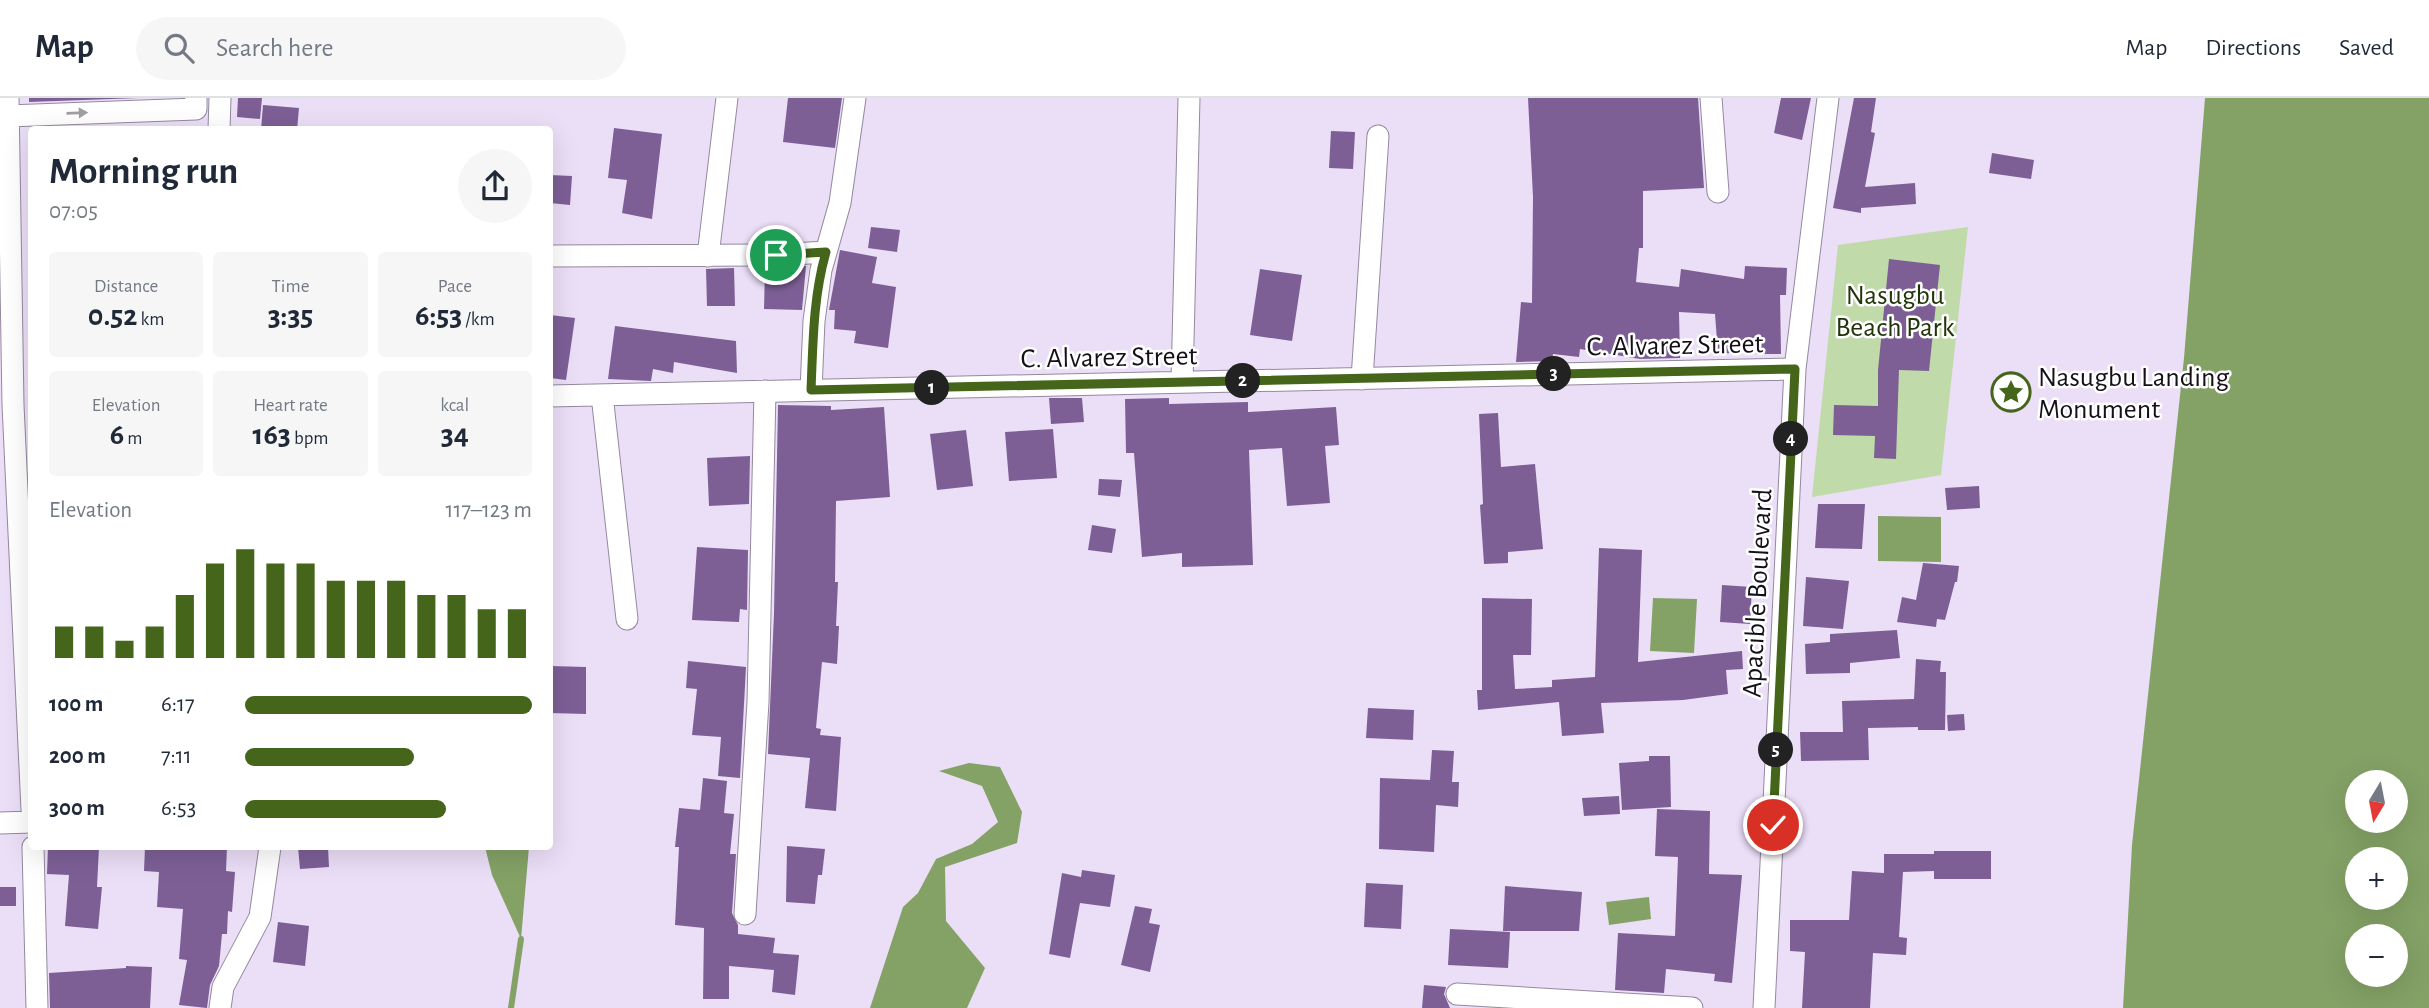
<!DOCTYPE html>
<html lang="en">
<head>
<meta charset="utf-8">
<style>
	:root { --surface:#fff; --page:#f6f6f7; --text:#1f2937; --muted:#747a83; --line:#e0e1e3; --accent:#44651a }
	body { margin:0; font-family:"Alegreya Sans",sans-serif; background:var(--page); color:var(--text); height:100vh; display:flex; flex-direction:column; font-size:26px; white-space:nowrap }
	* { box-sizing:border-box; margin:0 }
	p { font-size:23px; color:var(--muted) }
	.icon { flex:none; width:38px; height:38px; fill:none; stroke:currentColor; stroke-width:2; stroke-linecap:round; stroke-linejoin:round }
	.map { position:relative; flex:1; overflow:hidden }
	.details { position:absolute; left:28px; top:28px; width:525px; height:724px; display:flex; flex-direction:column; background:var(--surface); border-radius:7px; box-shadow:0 7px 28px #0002 }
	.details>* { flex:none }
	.needle { width:46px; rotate:190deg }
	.tools { position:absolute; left:2345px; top:672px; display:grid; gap:14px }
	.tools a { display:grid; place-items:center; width:63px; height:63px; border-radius:50%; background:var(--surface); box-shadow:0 7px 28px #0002; font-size:35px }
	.pin { position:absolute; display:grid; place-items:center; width:60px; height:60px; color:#fff; margin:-30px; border:4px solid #fff; border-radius:50%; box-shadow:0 2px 7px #0007 }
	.km { position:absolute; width:35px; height:35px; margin:-18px; border-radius:50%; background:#222; color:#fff; font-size:19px; line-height:35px; text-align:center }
	.round { display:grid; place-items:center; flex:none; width:74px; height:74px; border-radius:37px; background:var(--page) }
	.overview { display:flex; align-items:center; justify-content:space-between; height:119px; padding:0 21px }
	h1 { font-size:38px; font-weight:600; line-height:52px }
	.stats { display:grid; grid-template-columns:repeat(3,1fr); gap:10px; height:119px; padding:7px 21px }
	.stats div { display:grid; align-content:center; border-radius:7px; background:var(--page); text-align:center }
	.stats b { font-size:30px; font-weight:600 }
	.stats small { font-size:19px; font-weight:400 }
	.stats p { font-size:19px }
	.chart { height:196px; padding:14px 21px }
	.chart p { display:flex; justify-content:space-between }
	.chart svg { width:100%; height:126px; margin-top:7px; stroke:var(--accent); stroke-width:6 }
	ul { padding:0 21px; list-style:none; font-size:23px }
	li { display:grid; grid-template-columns:112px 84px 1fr; align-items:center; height:52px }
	li i { height:18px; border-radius:9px; background:var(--accent) }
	header { display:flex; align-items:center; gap:42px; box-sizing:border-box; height:98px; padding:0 35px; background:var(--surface); border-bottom:2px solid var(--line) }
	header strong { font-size:33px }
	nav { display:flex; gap:38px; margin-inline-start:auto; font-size:24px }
	.search { width:490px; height:63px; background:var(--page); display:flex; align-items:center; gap:18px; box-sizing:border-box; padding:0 24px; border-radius:38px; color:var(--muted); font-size:26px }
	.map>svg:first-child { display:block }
</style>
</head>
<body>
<header>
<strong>Map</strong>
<div class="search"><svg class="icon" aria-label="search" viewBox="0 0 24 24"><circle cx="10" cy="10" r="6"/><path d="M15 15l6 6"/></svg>Search here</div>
<nav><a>Map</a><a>Directions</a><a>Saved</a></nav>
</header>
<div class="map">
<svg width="2429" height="910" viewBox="0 0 2429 910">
	<rect width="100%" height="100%" fill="#ebdef7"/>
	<!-- green -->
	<path fill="#c1daaa" d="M 1968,129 L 1941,377 L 1812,399 L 1838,147 Z"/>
	<!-- water -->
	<path fill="#84a266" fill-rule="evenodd" d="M 2205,0 L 2429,0 L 2429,910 L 2123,910 L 2132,747 L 2184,260 ZM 2357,684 L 2396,684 L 2396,723 L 2357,723 ZM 2396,761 L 2396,800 L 2357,800 L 2357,761 ZM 2396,838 L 2396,877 L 2357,877 L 2357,838 Z
		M 1878,418 L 1941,419 L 1941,464 L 1878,463 Z
		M 1653,500 L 1697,501 L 1694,555 L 1650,553 Z
		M 969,665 L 1000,669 L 1022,714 L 1017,745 L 945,769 L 946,823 L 985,870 L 967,910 L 870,910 L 903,809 L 918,795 L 936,761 L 972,746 L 998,724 L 982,688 L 939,673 Z
		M 485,749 L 529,749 L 521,841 L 492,777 Z
		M 1649,799 L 1651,821 L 1609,827 L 1606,804 Z"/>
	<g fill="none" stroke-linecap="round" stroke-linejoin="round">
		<!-- stream -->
		<path stroke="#84a266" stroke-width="6" d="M 511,910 L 521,841"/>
	</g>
	<!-- building -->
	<path fill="#7d5f96" d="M 29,0 L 139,0 L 29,4 Z
		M 238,0 L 262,0 L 260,21 L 237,19 Z
		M 788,0 L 842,0 L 835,50 L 783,44 Z
		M 1528,0 L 1698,0 L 1704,90 L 1643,93 L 1643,150 L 1639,150 L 1636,184 L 1679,189 L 1681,171 L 1744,181 L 1745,168 L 1787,170 L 1786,197 L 1780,197 L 1781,256 L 1756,256 L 1756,253 L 1718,256 L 1715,216 L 1679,214 L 1680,260 L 1640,261 L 1580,251 L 1579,259 L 1553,256 L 1552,263 L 1516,264 L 1521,204 L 1532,205 L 1533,99 Z
		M 1781,0 L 1811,0 L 1802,42 L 1774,35 Z
		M 1854,0 L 1876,0 L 1871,34 L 1875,35 L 1865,89 L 1915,85 L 1916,106 L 1861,110 L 1861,115 L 1833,110 Z
		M 263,7 L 299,10 L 297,32 L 261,32 Z
		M 614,30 L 662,36 L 652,121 L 622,115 L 627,82 L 608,80 Z
		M 1331,33 L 1355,34 L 1353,71 L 1329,70 Z
		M 1992,55 L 2034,62 L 2031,81 L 1989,75 Z
		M 550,77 L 572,78 L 570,107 L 550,105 Z
		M 871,129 L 900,132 L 897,154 L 868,150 Z
		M 840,152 L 877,159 L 872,185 L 896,189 L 888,250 L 854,245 L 856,233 L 834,231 L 835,212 L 829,212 Z
		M 1889,161 L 1940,167 L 1929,273 L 1899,272 L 1896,361 L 1874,360 L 1875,338 L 1833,337 L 1834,307 L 1878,308 L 1878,272 Z
		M 806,168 L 802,212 L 764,211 L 765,170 Z
		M 734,170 L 735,208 L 707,208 L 706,171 Z
		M 1260,171 L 1302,177 L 1292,243 L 1250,237 Z
		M 550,217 L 575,220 L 566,282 L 550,280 Z
		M 615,228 L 736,243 L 737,275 L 674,264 L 673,275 L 653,271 L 651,283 L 608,281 Z
		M 1049,300 L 1082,300 L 1084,324 L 1051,326 Z
		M 1169,300 L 1169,306 L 1248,304 L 1248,314 L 1336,309 L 1339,347 L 1325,348 L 1330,405 L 1287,408 L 1282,350 L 1249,352 L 1253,467 L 1182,469 L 1182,455 L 1142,459 L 1134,355 L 1126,355 L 1125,301 Z
		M 778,307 L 831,308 L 831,312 L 884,309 L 890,399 L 836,403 L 835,484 L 838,484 L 836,528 L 839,528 L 837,566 L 822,564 L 816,630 L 821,631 L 820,637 L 841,639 L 836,713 L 805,710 L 810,660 L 768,656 L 774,515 Z
		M 1498,315 L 1501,369 L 1535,366 L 1543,451 L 1508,454 L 1508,465 L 1484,466 L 1480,407 L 1483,406 L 1479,316 Z
		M 1053,331 L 1057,380 L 1009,383 L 1005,334 Z
		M 966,332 L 973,388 L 937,392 L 930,336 Z
		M 750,358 L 749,406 L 709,408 L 707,360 Z
		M 1099,381 L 1122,382 L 1120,399 L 1098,397 Z
		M 1979,388 L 1980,410 L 1947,412 L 1945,390 Z
		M 1818,406 L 1865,406 L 1862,451 L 1815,450 Z
		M 1092,427 L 1116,431 L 1112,455 L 1088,452 Z
		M 697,449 L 748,452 L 747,512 L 740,511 L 739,524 L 692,522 Z
		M 1599,450 L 1642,452 L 1638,564 L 1742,553 L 1743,571 L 1726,572 L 1728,596 L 1683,602 L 1601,605 L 1604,635 L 1562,638 L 1559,604 L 1478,612 L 1477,592 L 1482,592 L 1482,500 L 1532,501 L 1531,557 L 1513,557 L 1515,591 L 1552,589 L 1552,582 L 1595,579 Z
		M 1923,465 L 1959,468 L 1957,484 L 1955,484 L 1945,522 L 1937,521 L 1936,529 L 1897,524 L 1902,499 L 1916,502 Z
		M 1806,479 L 1849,483 L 1843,531 L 1803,528 Z
		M 1722,487 L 1752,489 L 1750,526 L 1720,524 Z
		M 1897,532 L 1900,560 L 1850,565 L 1850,575 L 1806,576 L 1805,546 L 1830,544 L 1830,536 Z
		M 1916,561 L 1941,563 L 1940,574 L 1946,574 L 1945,632 L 1918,632 L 1918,629 L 1868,630 L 1869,662 L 1801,663 L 1800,634 L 1843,634 L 1842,603 L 1914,601 Z
		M 688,563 L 746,569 L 740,680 L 718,678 L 721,639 L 692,637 L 697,591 L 686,590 Z
		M 550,568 L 586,569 L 586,616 L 550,615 Z
		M 1368,610 L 1414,612 L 1413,642 L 1366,640 Z
		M 1964,616 L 1965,632 L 1948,633 L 1947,617 Z
		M 1432,652 L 1454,653 L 1452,684 L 1459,684 L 1458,709 L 1436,707 L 1434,754 L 1379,751 L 1380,680 L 1430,682 Z
		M 1649,658 L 1670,658 L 1671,709 L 1622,712 L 1619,665 L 1649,663 Z
		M 703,680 L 727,683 L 724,715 L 734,716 L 730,756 L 736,756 L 732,815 L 738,827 L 738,836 L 775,840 L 773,855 L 799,857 L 795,897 L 772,894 L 774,872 L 729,868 L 729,901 L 703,901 L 704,830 L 675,827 L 679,749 L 675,749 L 679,710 L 700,712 Z
		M 1619,698 L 1620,716 L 1584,718 L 1582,700 Z
		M 1657,711 L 1710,713 L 1709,776 L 1742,777 L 1732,885 L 1714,883 L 1715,876 L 1666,871 L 1664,895 L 1615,892 L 1618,835 L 1675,838 L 1678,759 L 1655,758 Z
		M 787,748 L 825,751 L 822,777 L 818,777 L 815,806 L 786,804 Z
		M 48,749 L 99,749 L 97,789 L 102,789 L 98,831 L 65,828 L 69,777 L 47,776 Z
		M 145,749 L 227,749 L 226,773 L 235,774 L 232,814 L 228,813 L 227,836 L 222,836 L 219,868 L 210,887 L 207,910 L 179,907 L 187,862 L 179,861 L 183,811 L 157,809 L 159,774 L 144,773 Z
		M 298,749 L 328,749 L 329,769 L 300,771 Z
		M 1934,753 L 1991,753 L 1991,781 L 1934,781 L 1934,773 L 1903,774 L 1899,839 L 1907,840 L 1906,857 L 1873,855 L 1870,910 L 1802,910 L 1805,854 L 1790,853 L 1790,822 L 1849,822 L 1852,773 L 1884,775 L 1884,756 L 1934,756 Z
		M 1082,772 L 1115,777 L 1110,809 L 1080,805 L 1070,860 L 1049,856 L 1062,775 L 1081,779 Z
		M 1366,785 L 1403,787 L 1401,831 L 1364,829 Z
		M 1505,788 L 1582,794 L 1579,833 L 1503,833 Z
		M 0,789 L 16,789 L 16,808 L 0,808 Z
		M 1135,808 L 1152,811 L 1149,825 L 1160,827 L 1150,874 L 1121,867 Z
		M 278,824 L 309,828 L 305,868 L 273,864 Z
		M 1450,831 L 1510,834 L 1508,870 L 1448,867 Z
		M 126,868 L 152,869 L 150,910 L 50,910 L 49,875 L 126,870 Z
		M 1424,887 L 1446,889 L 1444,896 L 1450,910 L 1422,910 Z"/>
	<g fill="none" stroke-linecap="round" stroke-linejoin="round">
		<!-- minor casing -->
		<g stroke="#94899f" stroke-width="23">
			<path id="minor" d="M 8,0 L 13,307 L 32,712
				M 1711,0 L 1718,94
				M 8,18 L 196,11 L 196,0
				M 219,32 L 220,0
				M 550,158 L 776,157 L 826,154
				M 708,158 L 727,0
				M 1362,281 L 1378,38
				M 1182,284 L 1189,0
				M 811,292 L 814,223 L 821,172 L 840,105 L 855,0
				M 602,297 L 627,521
				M 550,298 L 1795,271
				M 0,725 L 32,724
				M 33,749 L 37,910
				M 745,816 L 758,604 L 765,293
				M 1457,896 L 1692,910
				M 220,910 L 223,889 L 260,819 L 270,749
				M 1764,910 L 1795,271 L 1828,0"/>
		</g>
		<!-- minor -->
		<use href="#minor" stroke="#fff" stroke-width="21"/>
	</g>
	<!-- one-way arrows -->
	<defs><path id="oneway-solid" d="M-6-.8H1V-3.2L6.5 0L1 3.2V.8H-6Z" transform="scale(1.75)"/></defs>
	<use fill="#a19fa3" href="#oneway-solid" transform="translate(77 15) rotate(-2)"/>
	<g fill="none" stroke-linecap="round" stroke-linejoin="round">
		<!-- route casing -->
		<g stroke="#fff" stroke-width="14">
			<path id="route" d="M 776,157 L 826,154 C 813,199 813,246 811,292 L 1795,271 L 1773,727"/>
		</g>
		<!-- route -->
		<use href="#route" stroke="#44651a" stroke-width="9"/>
	</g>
	<!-- icons -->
	<defs>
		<g id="sight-ring" transform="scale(2.0125)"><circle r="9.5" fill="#fff" stroke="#44651a" stroke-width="1.5"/><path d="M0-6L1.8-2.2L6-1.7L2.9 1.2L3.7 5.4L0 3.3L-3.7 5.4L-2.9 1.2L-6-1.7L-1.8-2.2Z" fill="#44651a"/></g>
	</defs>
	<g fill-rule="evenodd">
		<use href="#sight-ring" x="2011" y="294"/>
	</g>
	<g text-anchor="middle" stroke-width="5" stroke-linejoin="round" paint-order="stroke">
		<!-- park labels -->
		<g font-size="28" fill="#223508" stroke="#fff">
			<text x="1895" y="206">Nasugbu<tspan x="1895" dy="32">Beach Park</tspan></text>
		</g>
		<!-- street labels -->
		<g font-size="28" fill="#151018" stroke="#fff">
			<text transform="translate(1675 246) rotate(-1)" y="10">C. Alvarez Street</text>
			<text transform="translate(1109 258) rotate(-1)" y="10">C. Alvarez Street</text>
			<text transform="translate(1756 495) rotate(-87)" y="10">Apacible Boulevard</text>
		</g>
		<!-- poi labels -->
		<g font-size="28" fill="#151018" stroke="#fff" text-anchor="start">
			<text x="2038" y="288">Nasugbu Landing<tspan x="2038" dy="32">Monument</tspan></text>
		</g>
	</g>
</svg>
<div class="tools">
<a><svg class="needle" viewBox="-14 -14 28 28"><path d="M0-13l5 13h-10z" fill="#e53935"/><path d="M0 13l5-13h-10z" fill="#747a83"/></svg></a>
<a>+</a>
<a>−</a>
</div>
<div class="pin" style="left:776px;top:157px;background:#1e9e55"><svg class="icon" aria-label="arrive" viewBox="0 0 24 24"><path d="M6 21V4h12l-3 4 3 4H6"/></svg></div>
<div class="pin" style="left:1773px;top:727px;background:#d93025"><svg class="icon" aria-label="check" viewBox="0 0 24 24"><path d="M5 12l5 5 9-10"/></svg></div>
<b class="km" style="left:932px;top:290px">1</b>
<b class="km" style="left:1243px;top:283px">2</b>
<b class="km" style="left:1554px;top:276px">3</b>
<b class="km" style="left:1791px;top:341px">4</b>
<b class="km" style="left:1776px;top:652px">5</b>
<section class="details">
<div class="overview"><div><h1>Morning run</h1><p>07:05</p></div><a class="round"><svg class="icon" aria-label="share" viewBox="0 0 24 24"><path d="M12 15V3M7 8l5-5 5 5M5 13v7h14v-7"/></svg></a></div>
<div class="stats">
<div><p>Distance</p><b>0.52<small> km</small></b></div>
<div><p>Time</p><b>3:35</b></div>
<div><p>Pace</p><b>6:53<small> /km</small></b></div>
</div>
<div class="stats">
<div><p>Elevation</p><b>6<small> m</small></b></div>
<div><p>Heart rate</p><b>163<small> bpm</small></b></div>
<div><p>kcal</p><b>34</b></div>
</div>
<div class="chart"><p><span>Elevation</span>117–123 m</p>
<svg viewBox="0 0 160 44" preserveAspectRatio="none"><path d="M5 44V33M15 44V33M25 44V38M35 44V33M45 44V22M55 44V11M65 44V6M75 44V11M85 44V11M95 44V17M105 44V17M115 44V17M125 44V22M135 44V22M145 44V27M155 44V27"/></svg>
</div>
<ul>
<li><b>100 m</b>6:17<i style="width:100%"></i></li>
<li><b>200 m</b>7:11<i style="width:59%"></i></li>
<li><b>300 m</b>6:53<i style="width:70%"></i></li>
</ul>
</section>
</div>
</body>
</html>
